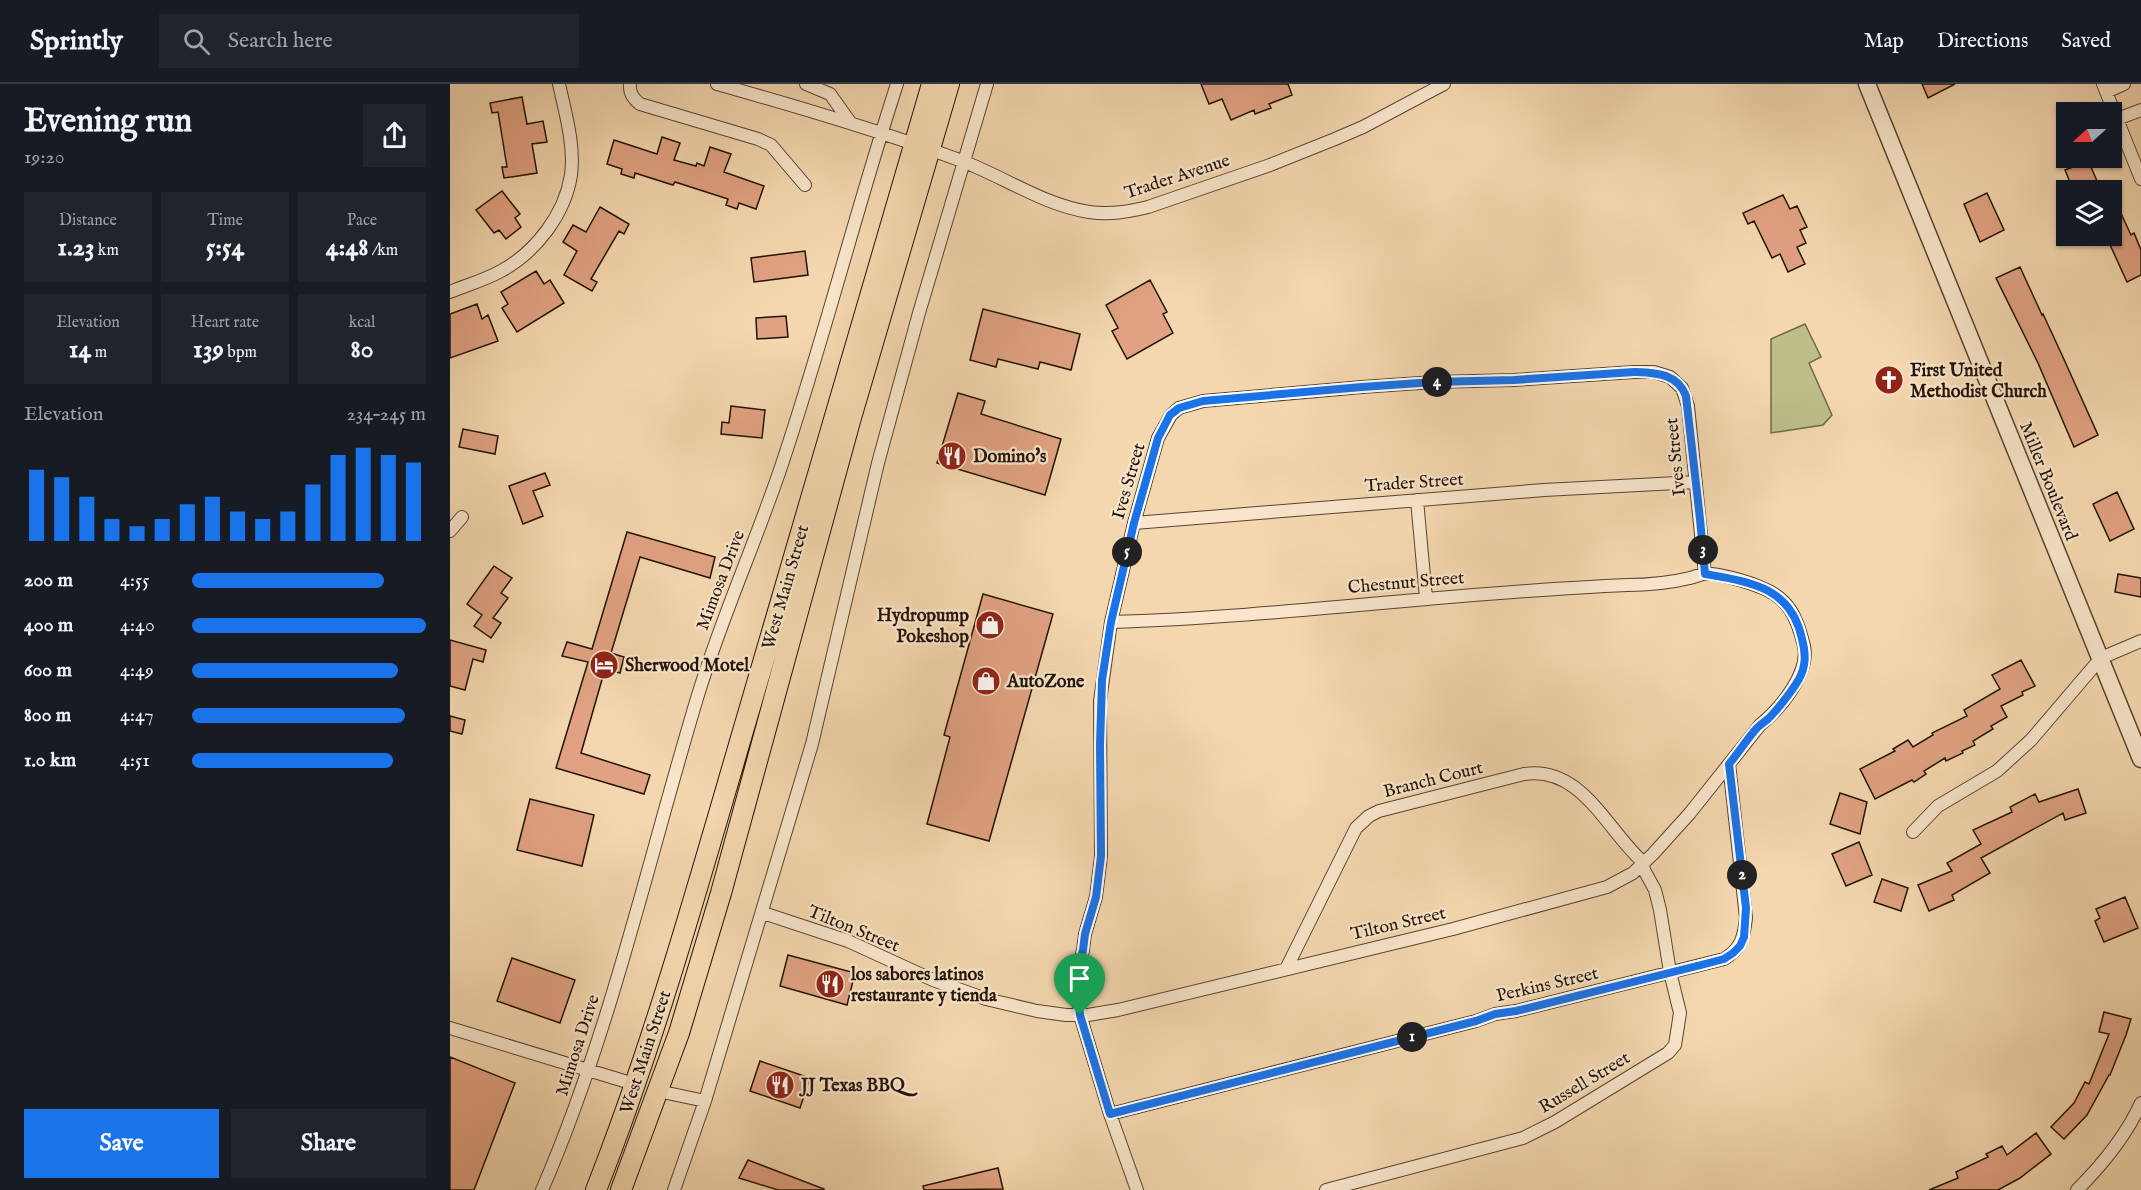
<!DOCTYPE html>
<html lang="en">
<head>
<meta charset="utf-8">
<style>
	:root { --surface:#171b24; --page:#20242c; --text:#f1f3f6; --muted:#9ea1a6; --line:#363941; --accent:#1a73e8 }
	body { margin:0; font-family:"IM FELL English",serif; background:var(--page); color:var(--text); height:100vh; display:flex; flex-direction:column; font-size:22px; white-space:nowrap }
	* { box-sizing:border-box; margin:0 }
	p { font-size:20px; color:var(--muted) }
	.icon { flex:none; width:33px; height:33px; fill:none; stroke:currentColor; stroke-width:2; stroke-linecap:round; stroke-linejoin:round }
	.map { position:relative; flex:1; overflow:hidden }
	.details { display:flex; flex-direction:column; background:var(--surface); width:450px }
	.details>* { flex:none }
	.needle { width:39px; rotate:249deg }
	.buttons { position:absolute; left:1606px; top:18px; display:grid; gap:12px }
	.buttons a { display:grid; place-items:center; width:66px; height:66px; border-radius:0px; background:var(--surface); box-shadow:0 2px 4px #0004; font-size:30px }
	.pin { position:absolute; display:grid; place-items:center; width:51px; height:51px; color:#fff; margin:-62px -26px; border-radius:50% 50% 50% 0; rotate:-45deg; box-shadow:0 0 6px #0007 }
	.pin .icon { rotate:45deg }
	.km { position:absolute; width:30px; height:30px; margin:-15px; border-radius:50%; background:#222; color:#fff; font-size:16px; line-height:30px; text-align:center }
	.round { display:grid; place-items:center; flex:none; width:63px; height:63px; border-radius:0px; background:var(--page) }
	.headline { display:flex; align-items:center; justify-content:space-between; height:102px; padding:0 24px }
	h1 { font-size:33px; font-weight:800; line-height:45px }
	.figures { display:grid; grid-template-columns:repeat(3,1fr); gap:9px; height:102px; padding:6px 24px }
	.figures div { display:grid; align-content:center; border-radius:0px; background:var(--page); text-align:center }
	.figures b { font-size:26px; font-weight:800 }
	.figures small { font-size:16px; font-weight:400 }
	.figures p { font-size:16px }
	.chart { height:168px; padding:12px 24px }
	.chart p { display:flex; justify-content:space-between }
	.chart svg { width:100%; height:108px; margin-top:6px; stroke:var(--accent); stroke-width:6 }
	.cta { display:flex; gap:12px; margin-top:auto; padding:12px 24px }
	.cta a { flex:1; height:69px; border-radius:0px; background:var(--accent); color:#fff; font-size:24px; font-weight:800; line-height:69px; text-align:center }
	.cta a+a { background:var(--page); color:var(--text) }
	ul { padding:0 24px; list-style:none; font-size:20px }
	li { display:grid; grid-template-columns:96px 72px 1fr; align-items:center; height:45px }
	li i { height:15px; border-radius:8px; background:var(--accent) }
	header { display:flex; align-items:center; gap:36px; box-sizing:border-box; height:84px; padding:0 30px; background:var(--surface); border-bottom:2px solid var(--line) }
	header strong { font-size:28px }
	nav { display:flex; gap:33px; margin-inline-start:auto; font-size:21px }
	.search { width:420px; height:54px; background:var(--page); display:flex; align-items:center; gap:15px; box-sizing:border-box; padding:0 21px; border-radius:0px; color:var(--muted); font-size:22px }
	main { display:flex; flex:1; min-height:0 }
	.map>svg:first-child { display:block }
</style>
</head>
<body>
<header>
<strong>Sprintly</strong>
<div class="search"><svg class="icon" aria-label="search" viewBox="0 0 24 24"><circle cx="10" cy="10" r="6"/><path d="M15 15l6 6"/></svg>Search here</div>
<nav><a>Map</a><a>Directions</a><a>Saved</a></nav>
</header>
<main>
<section class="details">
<div class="headline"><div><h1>Evening run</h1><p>19:20</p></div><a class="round"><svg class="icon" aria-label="share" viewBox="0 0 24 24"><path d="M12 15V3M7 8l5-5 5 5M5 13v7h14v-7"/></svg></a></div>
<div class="figures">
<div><p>Distance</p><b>1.23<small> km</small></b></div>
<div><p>Time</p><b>5:54</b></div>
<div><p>Pace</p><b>4:48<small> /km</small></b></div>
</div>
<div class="figures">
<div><p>Elevation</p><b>14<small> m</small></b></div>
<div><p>Heart rate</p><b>139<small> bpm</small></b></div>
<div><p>kcal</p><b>80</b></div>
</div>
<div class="chart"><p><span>Elevation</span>234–245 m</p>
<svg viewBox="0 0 160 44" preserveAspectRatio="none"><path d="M5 44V15M15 44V18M25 44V26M35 44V35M45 44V38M55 44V35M65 44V29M75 44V26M85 44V32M95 44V35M105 44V32M115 44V21M125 44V9M135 44V6M145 44V9M155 44V12"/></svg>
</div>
<ul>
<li><b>200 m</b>4:55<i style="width:82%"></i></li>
<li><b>400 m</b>4:40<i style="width:100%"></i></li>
<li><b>600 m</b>4:49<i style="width:88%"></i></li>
<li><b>800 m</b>4:47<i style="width:91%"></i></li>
<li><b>1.0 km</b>4:51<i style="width:86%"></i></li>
</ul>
<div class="cta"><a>Save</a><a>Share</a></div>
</section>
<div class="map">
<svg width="1691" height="1106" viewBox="0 0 1691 1106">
	<rect width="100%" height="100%" fill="#f4d7af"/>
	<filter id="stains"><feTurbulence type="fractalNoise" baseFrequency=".00333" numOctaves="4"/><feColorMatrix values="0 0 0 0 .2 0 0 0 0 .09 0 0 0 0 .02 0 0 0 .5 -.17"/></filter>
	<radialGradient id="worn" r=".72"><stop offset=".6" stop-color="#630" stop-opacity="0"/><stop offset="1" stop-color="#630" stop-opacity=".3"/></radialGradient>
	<!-- green -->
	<path fill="#bdbe89" stroke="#706848" stroke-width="1.5" d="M 1355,240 L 1371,273 L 1359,279 L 1382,331 L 1373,341 L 1321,349 L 1321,255 Z"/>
	<!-- building -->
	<path fill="#e0a282" stroke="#231307" stroke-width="1.5" d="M 751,0 L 838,0 L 842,11 L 819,20 L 821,24 L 805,30 L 804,26 L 781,36 L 772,15 L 759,20 Z
		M 1472,0 L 1505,0 L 1478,14 Z
		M 72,13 L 77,40 L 93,37 L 97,58 L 82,60 L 87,89 L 54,94 L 52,83 L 57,83 L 48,28 L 42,29 L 40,19 Z
		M 212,53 L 230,59 L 224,76 L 246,82 L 247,79 L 254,82 L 260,63 L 281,70 L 274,88 L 314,102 L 306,125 L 289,119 L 287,125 L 276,121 L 278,115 L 225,98 L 223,101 L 185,89 L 184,94 L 171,90 L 172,85 L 157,80 L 164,56 L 207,70 Z
		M 1619,74 L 1637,74 L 1651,106 L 1623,106 L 1615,86 L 1623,83 Z
		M 52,107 L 70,130 L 65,134 L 71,143 L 56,155 L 49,146 L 44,149 L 26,126 Z
		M 1537,109 L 1554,146 L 1530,158 L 1514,120 Z
		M 1662,110 L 1681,151 L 1684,149 L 1691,166 L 1691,191 L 1677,198 L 1656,152 L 1662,152 Z
		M 1333,111 L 1340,125 L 1347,122 L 1357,143 L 1350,146 L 1356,159 L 1347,163 L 1355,180 L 1338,188 L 1330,170 L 1322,174 L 1304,137 L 1298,140 L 1293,129 Z
		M 150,123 L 179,140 L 174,150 L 169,147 L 141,195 L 147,198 L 142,207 L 114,191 L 127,167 L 113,158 L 123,141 L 136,148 Z
		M 355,167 L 358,191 L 304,198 L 301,174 Z
		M 1570,183 L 1592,231 L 1593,230 L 1612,271 L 1648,351 L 1624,363 L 1588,279 L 1546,194 Z
		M 86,187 L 94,200 L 100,196 L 114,219 L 67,248 L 52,224 L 58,220 L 51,208 Z
		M 700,196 L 717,228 L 713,230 L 723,249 L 677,275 L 662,247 L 668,244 L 656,221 Z
		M 27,220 L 32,235 L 38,231 L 48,257 L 0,274 L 0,230 Z
		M 533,225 L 630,250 L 621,286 L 590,278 L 588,285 L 548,275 L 546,283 L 520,276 Z
		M 336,232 L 338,253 L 307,255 L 306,234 Z
		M 508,309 L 535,317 L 531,330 L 611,355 L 595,411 L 487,379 Z
		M 281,322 L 315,326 L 312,354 L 271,350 L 272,338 L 279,339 Z
		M 13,345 L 48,352 L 45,370 L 9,363 Z
		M 95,389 L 100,401 L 83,407 L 93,432 L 73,440 L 59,402 Z
		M 1667,408 L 1684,445 L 1660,457 L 1643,420 Z
		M 177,448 L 265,473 L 260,494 L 190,473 L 161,569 L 174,573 L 170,589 L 155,585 L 131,669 L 200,691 L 194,710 L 106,684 L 138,578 L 112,572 L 117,558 L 142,565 Z
		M 44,482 L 62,494 L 51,509 L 58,514 L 43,534 L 51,539 L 41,554 L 24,542 L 32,531 L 17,520 Z
		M 1668,490 L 1691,494 L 1691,513 L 1665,508 Z
		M 533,510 L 603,530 L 539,757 L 477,740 L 500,653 L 494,651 Z
		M 0,556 L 36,566 L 33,578 L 23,575 L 15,606 L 0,602 Z
		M 1571,576 L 1585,602 L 1572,608 L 1573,611 L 1551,622 L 1557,633 L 1541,642 L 1543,645 L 1523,657 L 1525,661 L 1512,667 L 1513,669 L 1496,677 L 1495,674 L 1474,687 L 1476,690 L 1464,698 L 1462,696 L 1425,715 L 1410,685 L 1445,667 L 1443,665 L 1458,656 L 1463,663 L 1483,651 L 1482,649 L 1517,632 L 1514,626 L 1550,605 L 1542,591 Z
		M 0,632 L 15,636 L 12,650 L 0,647 Z
		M 1628,705 L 1636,729 L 1615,736 L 1613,729 L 1531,774 L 1540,789 L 1502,811 L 1504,816 L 1479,827 L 1468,801 L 1502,787 L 1497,779 L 1531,760 L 1523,746 L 1562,728 L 1560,723 L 1585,710 L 1589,718 Z
		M 1390,709 L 1417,718 L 1410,750 L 1380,740 Z
		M 80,715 L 144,731 L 132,782 L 67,766 Z
		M 1409,758 L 1422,791 L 1396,802 L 1382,770 Z
		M 1432,795 L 1458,804 L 1451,827 L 1424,818 Z
		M 1675,813 L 1688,844 L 1654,858 L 1645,837 L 1650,834 L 1646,825 Z
		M 338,871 L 405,889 L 397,921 L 330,902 Z
		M 62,874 L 125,896 L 110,939 L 47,917 Z
		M 1654,928 L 1681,935 L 1676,951 L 1660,991 L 1659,991 L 1637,1031 L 1614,1055 L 1601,1043 L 1624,1019 L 1635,998 L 1639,1000 L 1659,950 L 1649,948 Z
		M 0,973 L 65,999 L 24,1106 L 0,1106 Z
		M 310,977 L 360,994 L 350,1024 L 300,1007 Z
		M 1586,1049 L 1601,1070 L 1570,1094 L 1548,1106 L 1479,1106 L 1508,1094 L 1506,1088 L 1538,1073 L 1536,1070 L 1552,1062 L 1557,1071 Z
		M 298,1076 L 374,1105 L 374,1106 L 328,1106 L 289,1094 Z
		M 548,1084 L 553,1105 L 474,1106 L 473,1102 Z"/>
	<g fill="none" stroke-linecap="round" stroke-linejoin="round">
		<!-- minor casing -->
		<g stroke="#574431" stroke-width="14">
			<path id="minor" d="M 180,0 C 179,9 183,15 190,20 L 308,55 L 321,61 L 355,101
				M 267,0 C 349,23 431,47 512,77 C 554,93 594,121 639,128 C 660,131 678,128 698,123 L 820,81 L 885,55 L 913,43 L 994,0
				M 356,0 L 380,10 L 400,38
				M 1653,0 L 1691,95
				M 1656,8 L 1674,0
				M 1667,35 L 1691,26
				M 0,208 C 17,201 35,196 51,187 C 86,168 115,130 121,91 C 125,61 115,28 109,0
				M 967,416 L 976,514
				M 684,439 L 1094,406 L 1246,398
				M 0,447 L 12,433
				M 1463,748 L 1488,722 L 1547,687 L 1581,656 L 1651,574 L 1691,557
				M 313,829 L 398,857 L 483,896 L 536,915 L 587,927 L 616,931 L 638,931 L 668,926 L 1003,845 L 1157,803 L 1183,789 L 1203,770 L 1240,729 L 1310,641 C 1330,625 1360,589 1354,562 C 1347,533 1339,514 1310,503 C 1298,498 1266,488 1253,490 C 1249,491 1244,493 1240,494 C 1219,499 1198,501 1177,501 C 1004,508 833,533 661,538
				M 836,885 L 906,744 L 919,732 L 929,727 L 1074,690 C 1132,681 1157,747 1194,779 L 1193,784 L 1205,806 L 1210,826 L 1220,888 L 1230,929 L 1225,961 L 1218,969 L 1105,1038 L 1073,1054 L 876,1106
				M 0,944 L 184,1000
				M 208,1007 L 255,1017
				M 660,1030 L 1026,937 L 1045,930 L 1066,927 L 1274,875 C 1291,865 1294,853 1296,834 L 1279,680
				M 92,1106 C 161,947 198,776 248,611 C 272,532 306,458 332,380 C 374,255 406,126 447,0
				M 224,1106 L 255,1017 L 362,660 L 428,379 L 469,229 L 537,0
				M 687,1106 L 660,1030 L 630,931 L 626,894 L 633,866 L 635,850 L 646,813 L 651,772 L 650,617 L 661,538 L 684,439 L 708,354 L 721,331 L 729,324 L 753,317 L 912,303 L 984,298 L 1064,296 L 1184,288 L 1204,288 L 1220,293 L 1232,304 L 1238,322 L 1255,490
				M 1627,1106 C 1652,1081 1676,1052 1691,1019"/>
		</g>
		<!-- tertiary casing -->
		<g stroke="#574431" stroke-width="19">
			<path id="tertiary" d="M 1417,0 L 1691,675"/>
		</g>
		<!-- primary casing -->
		<g stroke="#231307" stroke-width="22">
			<path id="primary" d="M 146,1106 C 207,951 251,790 298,630 C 359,420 421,210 482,0
				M 171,1106 L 229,949 L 271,809 L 400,337 L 499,0"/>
		</g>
		<!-- minor -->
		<use href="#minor" stroke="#f8e5cb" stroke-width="12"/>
		<!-- tertiary -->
		<use href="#tertiary" stroke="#f8e5cb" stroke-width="16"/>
		<!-- primary -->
		<use href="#primary" stroke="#f4d7af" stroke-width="20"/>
	</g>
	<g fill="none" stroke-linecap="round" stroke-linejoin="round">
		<!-- route casing -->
		<g stroke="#fff" stroke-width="12">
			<path id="route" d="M 1184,288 C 1206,289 1227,289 1236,312 L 1250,435 L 1255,490 C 1301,498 1341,503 1352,555 C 1356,570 1356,582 1349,595 C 1342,607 1328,625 1318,635 C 1314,638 1311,640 1307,644 C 1297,655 1289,668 1279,680 L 1296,824 L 1294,853 L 1290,862 L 1283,869 L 1274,875 L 1251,881 L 1066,927 L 1045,930 L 1026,937 L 660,1030 L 630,931 L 626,894 L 633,866 L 635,850 L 646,813 L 651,772 L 650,661 L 652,596 L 661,538 L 684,439 L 708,354 L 720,331 L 729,324 L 753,317 L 912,303 L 984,298 L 1064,296 Z"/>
		</g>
		<!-- route -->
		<use href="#route" stroke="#1a73e8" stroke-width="8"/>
	</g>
	<!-- icons -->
	<defs>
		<g id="church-disc" transform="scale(1.5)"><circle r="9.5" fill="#8f2418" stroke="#f8e5cb"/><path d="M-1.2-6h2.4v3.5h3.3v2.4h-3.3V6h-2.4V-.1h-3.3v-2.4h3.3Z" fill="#fff"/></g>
		<g id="restaurant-disc" transform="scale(1.5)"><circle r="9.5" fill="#8f2418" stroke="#f8e5cb"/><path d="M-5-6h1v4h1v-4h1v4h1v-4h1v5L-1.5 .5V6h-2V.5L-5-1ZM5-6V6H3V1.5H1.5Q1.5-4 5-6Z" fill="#fff"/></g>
		<g id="shop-disc" transform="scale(1.5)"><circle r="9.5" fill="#8f2418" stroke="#f8e5cb"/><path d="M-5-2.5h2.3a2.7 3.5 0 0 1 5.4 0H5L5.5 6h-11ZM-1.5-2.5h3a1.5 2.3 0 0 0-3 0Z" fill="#fff"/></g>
		<g id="hotel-disc" transform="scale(1.5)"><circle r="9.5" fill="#8f2418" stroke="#f8e5cb"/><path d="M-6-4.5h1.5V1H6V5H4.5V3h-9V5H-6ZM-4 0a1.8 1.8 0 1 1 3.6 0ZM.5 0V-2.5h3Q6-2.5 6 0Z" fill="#fff"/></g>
	</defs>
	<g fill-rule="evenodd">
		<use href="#church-disc" x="1439" y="296"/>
		<use href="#restaurant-disc" x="502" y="372"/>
		<use href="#shop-disc" x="540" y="541"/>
		<use href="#hotel-disc" x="154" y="581"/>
		<use href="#shop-disc" x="536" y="597"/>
		<use href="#restaurant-disc" x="380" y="900"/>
		<use href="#restaurant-disc" x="330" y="1001"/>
	</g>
	<g text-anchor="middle" stroke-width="4.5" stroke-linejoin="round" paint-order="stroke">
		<!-- street labels -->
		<g font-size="18" fill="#231307" stroke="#f8e5cb">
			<text transform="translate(727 92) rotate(-18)" y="6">Trader Avenue</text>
			<text transform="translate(1225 373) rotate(-96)" y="6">Ives Street</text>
			<text transform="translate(678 397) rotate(-74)" y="6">Ives Street</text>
			<text transform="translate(1599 397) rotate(68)" y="6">Miller Boulevard</text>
			<text transform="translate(964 398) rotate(-4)" y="6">Trader Street</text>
			<text transform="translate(270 496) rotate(-69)" y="6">Mimosa Drive</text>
			<text transform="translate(956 498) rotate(-5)" y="6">Chestnut Street</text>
			<text transform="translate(335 503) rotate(-74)" y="6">West Main Street</text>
			<text transform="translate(983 695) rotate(-14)" y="6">Branch Court</text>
			<text transform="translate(948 839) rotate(-13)" y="6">Tilton Street</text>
			<text transform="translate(404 844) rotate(22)" y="6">Tilton Street</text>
			<text transform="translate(1097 900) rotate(-13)" y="6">Perkins Street</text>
			<text transform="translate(127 961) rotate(-72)" y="6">Mimosa Drive</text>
			<text transform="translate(195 968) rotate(-72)" y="6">West Main Street</text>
			<text transform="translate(1134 998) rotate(-31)" y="6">Russell Street</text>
		</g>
		<!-- poi labels -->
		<g font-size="18" font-weight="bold" fill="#231307" stroke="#f8e5cb" text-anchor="start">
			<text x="1460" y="292">First United<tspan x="1460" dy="21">Methodist Church</tspan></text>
			<text x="523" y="378">Domino's</text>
			<text x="519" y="537" text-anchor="end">Hydropump<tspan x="519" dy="21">Pokeshop</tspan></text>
			<text x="175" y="587">Sherwood Motel</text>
			<text x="557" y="603">AutoZone</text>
			<text x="401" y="896">los sabores latinos<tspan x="401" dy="21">restaurante y tienda</tspan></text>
			<text x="351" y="1007">JJ Texas BBQ</text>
		</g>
	</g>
	<rect width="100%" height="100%" filter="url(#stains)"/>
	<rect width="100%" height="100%" fill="url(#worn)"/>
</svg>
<div class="buttons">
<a><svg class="needle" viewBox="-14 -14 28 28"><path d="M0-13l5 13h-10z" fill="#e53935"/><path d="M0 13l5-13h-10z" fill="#9ea1a6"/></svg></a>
<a><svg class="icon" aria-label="layers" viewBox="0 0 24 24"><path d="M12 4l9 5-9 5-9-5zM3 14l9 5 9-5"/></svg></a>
</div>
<div class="pin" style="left:630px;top:931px;background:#1e9e55"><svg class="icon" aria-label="arrive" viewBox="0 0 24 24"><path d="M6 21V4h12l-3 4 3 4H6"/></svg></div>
<b class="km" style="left:962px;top:953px">1</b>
<b class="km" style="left:1292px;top:791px">2</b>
<b class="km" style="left:1253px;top:466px">3</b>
<b class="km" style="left:987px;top:298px">4</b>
<b class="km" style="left:677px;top:468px">5</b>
</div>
</main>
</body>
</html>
